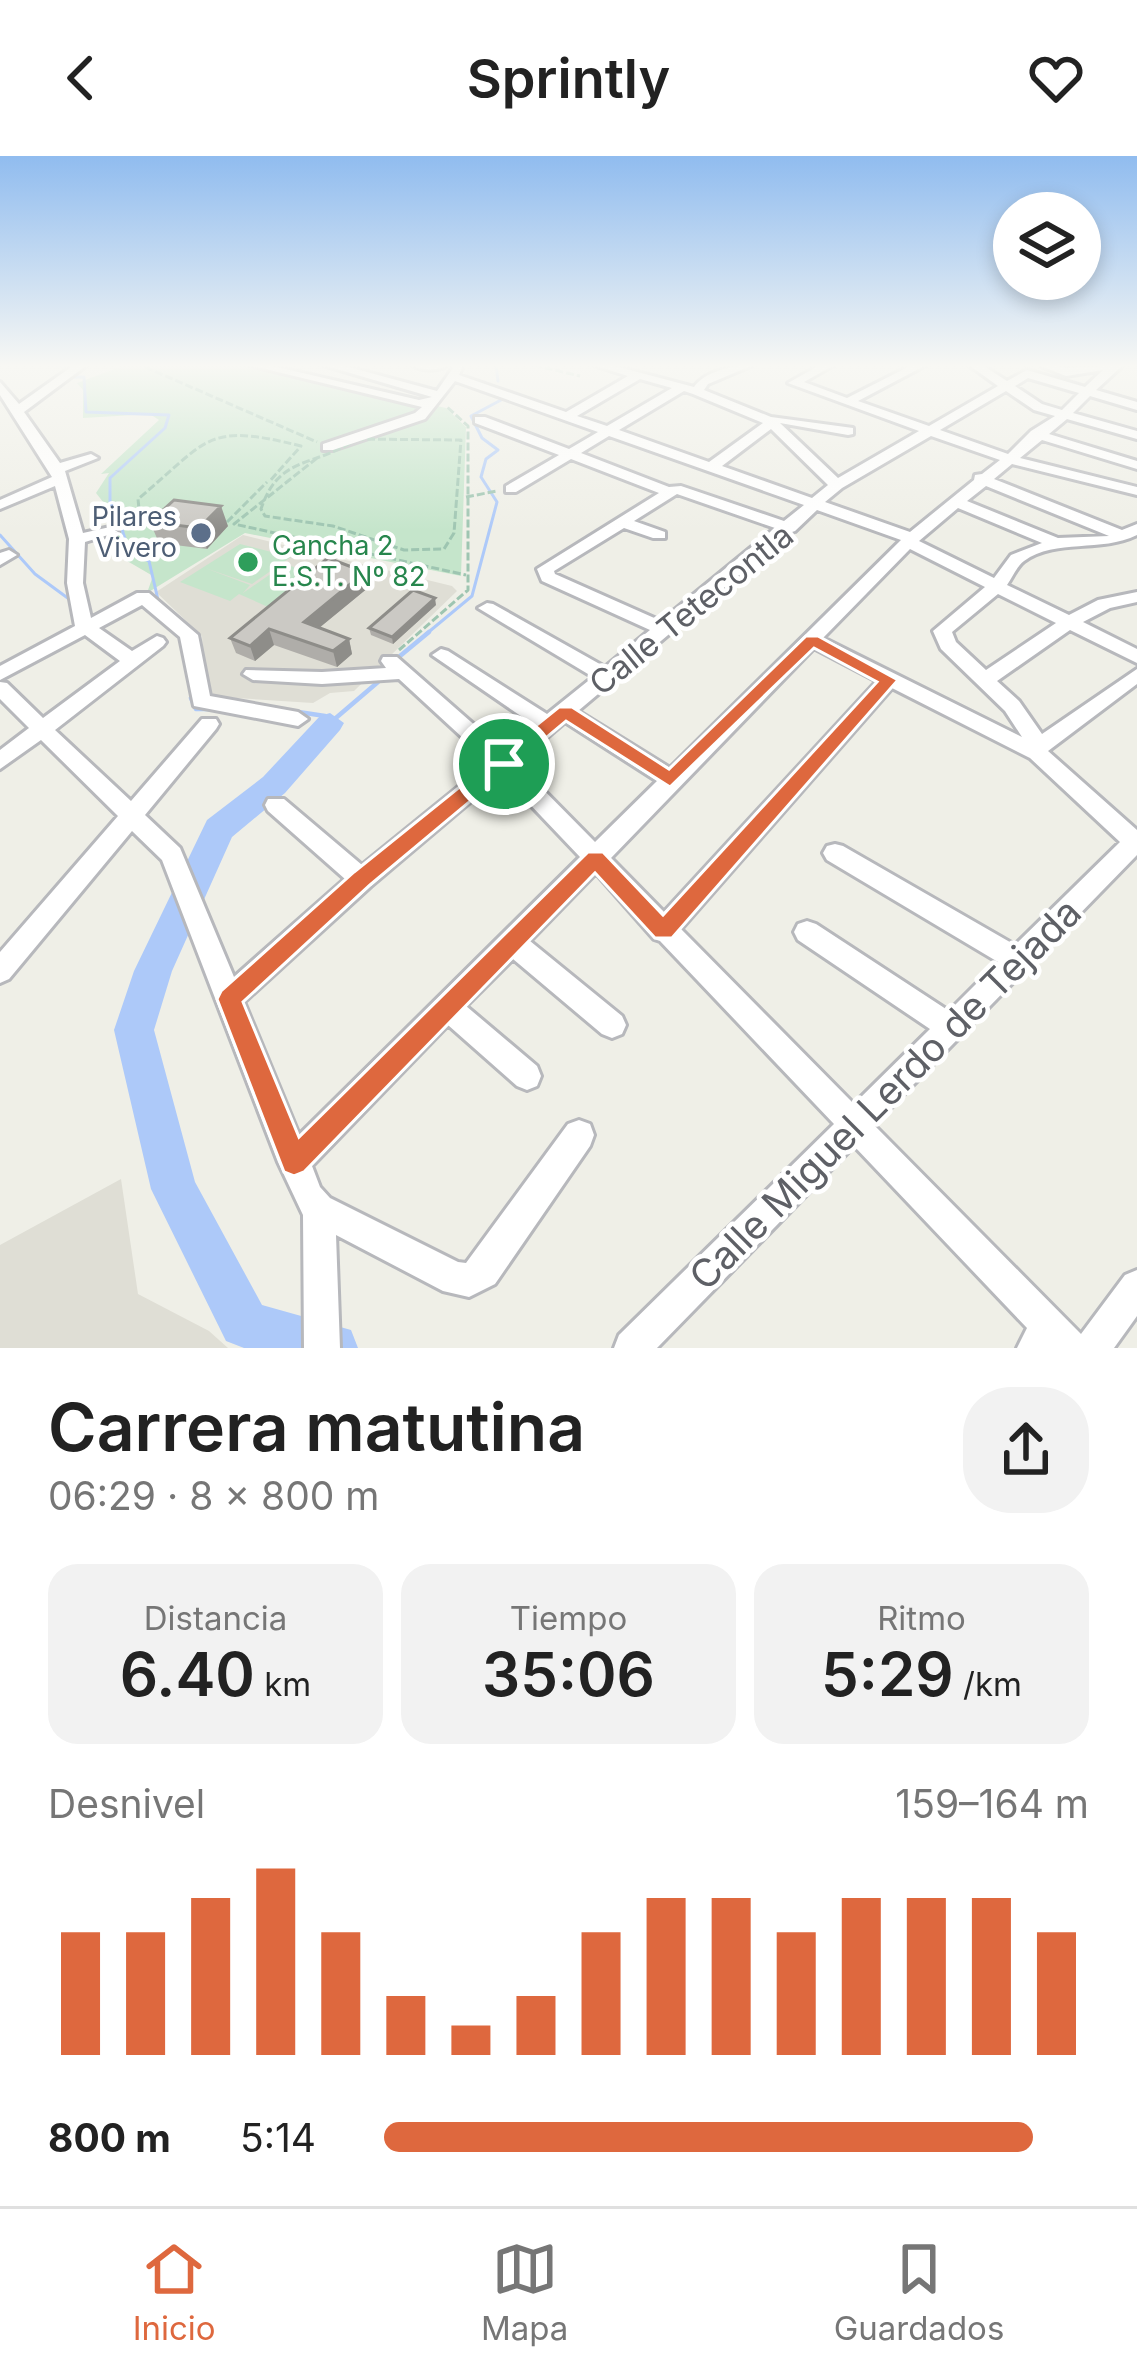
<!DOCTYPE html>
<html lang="es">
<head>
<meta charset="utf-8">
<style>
	:root { --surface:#fff; --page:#f2f2f2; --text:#222; --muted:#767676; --line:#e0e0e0; --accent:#de683e }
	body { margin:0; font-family:Inter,sans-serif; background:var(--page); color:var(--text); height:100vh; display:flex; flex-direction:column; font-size:45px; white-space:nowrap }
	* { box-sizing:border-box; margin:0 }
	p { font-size:39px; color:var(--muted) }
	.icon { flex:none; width:66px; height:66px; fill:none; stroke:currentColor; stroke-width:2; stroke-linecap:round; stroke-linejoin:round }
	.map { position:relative; height:1192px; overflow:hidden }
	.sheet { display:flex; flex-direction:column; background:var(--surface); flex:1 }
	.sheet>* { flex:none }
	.buttons { position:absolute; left:993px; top:36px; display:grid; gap:24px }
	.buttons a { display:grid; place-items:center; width:108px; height:108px; border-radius:50%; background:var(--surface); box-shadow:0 6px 18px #0003; font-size:60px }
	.pin { position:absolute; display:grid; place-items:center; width:102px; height:102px; color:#fff; margin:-51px; border:6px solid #fff; border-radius:50%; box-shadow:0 3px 12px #0007 }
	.round { display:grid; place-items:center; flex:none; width:126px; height:126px; border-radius:48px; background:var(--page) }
	.headline { display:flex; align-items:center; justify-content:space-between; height:204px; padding:0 48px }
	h1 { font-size:66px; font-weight:600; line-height:90px }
	.metrics { display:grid; grid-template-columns:repeat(3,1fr); gap:18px; height:204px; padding:12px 48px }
	.metrics div { display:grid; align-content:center; border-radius:30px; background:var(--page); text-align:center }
	.metrics b { font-size:60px; font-weight:600 }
	.metrics small { font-size:33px; font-weight:400 }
	.metrics p { font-size:33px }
	.chart { height:336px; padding:24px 48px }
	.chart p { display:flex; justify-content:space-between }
	.chart svg { width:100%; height:216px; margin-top:12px; stroke:var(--accent); stroke-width:6 }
	ul { padding:0 48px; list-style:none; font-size:39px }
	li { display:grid; grid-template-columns:192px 144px 1fr; align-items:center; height:90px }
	li i { height:30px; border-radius:15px; background:var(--accent) }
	header { display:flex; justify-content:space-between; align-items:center; height:156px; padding:0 48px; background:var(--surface); font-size:54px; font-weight:600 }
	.tabs { display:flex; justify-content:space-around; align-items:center; height:168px; border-top:3px solid var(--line); background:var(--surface); font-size:33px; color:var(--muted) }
	.tabs a { display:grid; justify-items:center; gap:6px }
	.tabs .on { color:var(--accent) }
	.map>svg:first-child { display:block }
</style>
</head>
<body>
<header><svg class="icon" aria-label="back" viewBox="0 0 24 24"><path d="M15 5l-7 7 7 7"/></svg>Sprintly<svg class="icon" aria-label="heart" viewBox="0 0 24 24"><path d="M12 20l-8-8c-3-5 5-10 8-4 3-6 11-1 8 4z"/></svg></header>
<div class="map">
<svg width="1137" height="1192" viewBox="0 0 1137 1192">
	<rect width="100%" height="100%" fill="#efefe7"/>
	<!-- education -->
	<path fill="#dfded5" d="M 243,379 L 452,430 L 457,435 L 354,535 L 330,537 L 313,547 L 206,540 L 202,480 L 156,436 Z
		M 121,1023 L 138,1138 L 209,1175 L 228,1192 L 0,1192 L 0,1089 Z"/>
	<!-- green -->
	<path fill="#c5e5cb" d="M 126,209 L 247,209 L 446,252 L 466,271 L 461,420 L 245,377 L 147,437 L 153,420 L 122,402 L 116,384 L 123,371 L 96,337 L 109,317 L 101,318 L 159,264 L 150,258 L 83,262 L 83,234 L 77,227 Z
		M 240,388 L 291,401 L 252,428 L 205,412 L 250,429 L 243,437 L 285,408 L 314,418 L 268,451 L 239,438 L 230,445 L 180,426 Z"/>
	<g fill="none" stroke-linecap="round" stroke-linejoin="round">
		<!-- stream-far1 -->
		<path stroke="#adc9f9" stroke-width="3" d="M 50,209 L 69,211 L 70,221 L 84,221 L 86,256 L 169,259 L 165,272 L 110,322 L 110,347 C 129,370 115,392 149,405 L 159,448
			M 496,209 L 498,225
			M 0,379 L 35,418 L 69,443
			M 425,479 L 472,440 L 497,346 L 481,321 L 486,303 L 498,294 L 482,282 L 471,260 L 501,244"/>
		<!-- stream -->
		<path stroke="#adc9f9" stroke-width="4.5" d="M 400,500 L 429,476
			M 191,542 L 196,553 L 214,553
			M 272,552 L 325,560 L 330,567 L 378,526"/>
		<!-- river -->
		<path fill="#adc9f9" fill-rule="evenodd" d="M 330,557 L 344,567 L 340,574 L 285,637 L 232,681 L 172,815 L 154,874 L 195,1026 L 262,1149 L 351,1174 L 358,1192 L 244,1192 L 226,1185 L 151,1033 L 114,874 L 134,815 L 207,664 L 263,621 L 320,560 Z"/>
		<!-- minor casing -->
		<g stroke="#b7b8bc" stroke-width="6">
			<path id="minor" d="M 74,209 L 87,209 L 24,256 L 60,307 L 91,298 L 98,302 L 65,315 L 83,377 L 110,371 L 118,376 L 85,386 L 83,427 L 91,462 L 137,437 L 149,437 L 198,479 L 210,540 L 298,556 L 308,563 L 298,570 L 194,550 L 180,481 L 142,449 L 99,472 L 132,495 L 157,480 L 163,482 L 166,486 L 163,490 L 55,574 L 131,645 L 202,563 L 216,563 L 219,568 L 216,573 L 145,659 L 180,692 L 234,821 L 345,723 L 268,655 L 265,649 L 268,643 L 284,643 L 362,709 L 489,606 L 399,523 L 322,528 L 253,524 L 243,518 L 246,514 L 322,516 L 386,512 L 381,505 L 383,501 L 397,501 L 503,594 L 534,569 L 432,499 L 441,493 L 448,495 L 547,558 L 593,521 L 478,452 L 487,447 L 493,448 L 605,511 L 650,474 L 542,425 L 537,413 L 659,337 L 571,303 L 516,336 L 506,336 L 506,330 L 559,299 L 475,267 L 475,261 L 485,261 L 569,293 L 598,276 L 455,225 L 425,263 L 333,294 L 323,294 L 323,288 L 415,257 L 422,251 L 249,209 L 268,209 L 419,244 L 432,241 L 323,209 L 341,209 L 437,235 L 455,209 L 463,209 L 459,219 L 566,256 L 628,220 L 593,209 L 611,209 L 694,231 C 705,215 734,209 753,209 L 708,228 L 704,234 L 771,261 L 853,272 L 853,278 L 848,279 L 780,267 L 838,322 L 919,275 L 788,227 L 820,209 L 834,209 L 804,226 L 847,242 L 912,209 L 926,209 L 858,245 L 929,270 L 998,230 L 969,209 L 982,209 L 1007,225 L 1027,214 L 1085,231 L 1103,214 L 1066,220 L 1041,210 L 1054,209 L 1067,212 L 1123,209 L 1096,234 L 1137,246 L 1137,254 L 1090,240 L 1073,257 L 1137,275 L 1137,283 L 1067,263 L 1049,278 L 1137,305 L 1137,313 L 1042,284 L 1020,302 L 1137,331 L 1137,339 L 1012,308 L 994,323 L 1122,374 L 1137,368 L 1137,379 C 1101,397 1056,382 1024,405 C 1017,410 1012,422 1007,429 L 1069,459 L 1098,444 L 1137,436 L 1137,446 L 1110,452 L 1083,466 L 1137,493 L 1137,507 L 1070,474 L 997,525 L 1019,545 L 1042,578 L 1137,513 L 1137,528 L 1048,595 L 1137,674 L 1137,699 L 874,969 L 1081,1178 L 1125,1119 L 1137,1114 L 1137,1160 L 1114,1192 L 1017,1192 L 1027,1172 L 854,990 L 657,1192 L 614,1192 L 619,1179 L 834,968 L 660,785 L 654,783 L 596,717 L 530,785 L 622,860 L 626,869 L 622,878 L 612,882 L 602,878 L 513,803 L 466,850 L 537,910 L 541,920 L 537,930 L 527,934 L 517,930 L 448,869 L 312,1010 L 320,1031 L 330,1042 L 458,1106 L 466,1107 L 568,968 L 579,964 L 590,968 L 594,979 L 590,990 L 495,1128 L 469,1141 L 443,1135 L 336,1079 L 340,1192 L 304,1192 L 303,1059 L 278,1006 L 162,704 L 132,675 L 9,823 L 0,827 L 0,796 L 118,660 L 41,584 L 0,613 L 0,594 L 29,572 L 0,543 L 0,526 L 7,527 L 43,562 L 120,505 L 85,479 L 0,524 L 0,510 L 75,470 L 67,427 L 69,383 L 55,330 L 0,353 L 0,344 L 52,321 L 0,239 L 0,226 L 19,248 ZM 1028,222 L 1079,237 L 1062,254 L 1042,248 L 1015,230 ZM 640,223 L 672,232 L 607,270 L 577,260 ZM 684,235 L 693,238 L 763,267 L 709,306 L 619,274 ZM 1006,235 L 1034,254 L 1055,260 L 1031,275 L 1008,298 L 940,274 ZM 771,273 L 828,329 L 812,342 L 722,310 ZM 609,280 L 804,349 L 784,365 L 681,330 L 669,331 L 581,297 ZM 931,280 L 1000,304 L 982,318 L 975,319 L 974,324 L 910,376 L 825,346 L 842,332 ZM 986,330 L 1109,380 L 1058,382 L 967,345 ZM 677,338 L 775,372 L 661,465 L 555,418 L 554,415 L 624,372 L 653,382 L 665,382 L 665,376 L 634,365 ZM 958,352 L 1042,387 L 1011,399 L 994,422 L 919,385 ZM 817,354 L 901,384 L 670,612 L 578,555 L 789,377 L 795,375 ZM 910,393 L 985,431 L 933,475 L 941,493 L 1005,555 L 1022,581 L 823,482 ZM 998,438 L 1056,467 L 986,514 L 956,486 L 952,476 ZM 814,492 L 877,525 L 664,756 L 611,702 ZM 892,532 L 1030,602 L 1120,686 L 1015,789 L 843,690 L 835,688 L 827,690 L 823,697 L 827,704 L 998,806 L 949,855 L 816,768 L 807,765 L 798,768 L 794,776 L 798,784 L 930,873 L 854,948 L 681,773 ZM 565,566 L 657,625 L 595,686 L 517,607 ZM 502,619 L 580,701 L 299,979 L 244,846 L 371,730 Z
				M 413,209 L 447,209 C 439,215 421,215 413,209 Z
				M 9,394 L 17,399 L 0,409 L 0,397 Z"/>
		</g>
		<!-- path -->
		<path stroke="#9ec5b1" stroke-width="3" stroke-dasharray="8 3" stroke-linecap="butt" d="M 534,209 L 580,220
			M 145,211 L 317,286
			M 356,283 L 461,284 L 454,377 L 444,393 L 404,394 L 333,370 L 265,360 L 261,353 C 279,298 315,312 356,283 Z
			M 317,302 L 234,368 L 466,419
			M 466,341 L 497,335
			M 159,357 L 139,353 L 138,343 C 210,283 205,266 301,290 L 269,326
			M 227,366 L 267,326
			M 399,494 L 468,434 L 468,270 L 447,251"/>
		<!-- minor -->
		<use href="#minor" fill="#fff" fill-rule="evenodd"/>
	</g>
	<!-- wall -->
	<path fill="#afada9" d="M 150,366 L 228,370 L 207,393 L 159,387 Z
		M 369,431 L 319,472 L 349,483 L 352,498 L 337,511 L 274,489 L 255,505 L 236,497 L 230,482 Z
		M 436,449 L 393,488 L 371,479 L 369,472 Z"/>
	<!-- shaded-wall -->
	<path fill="#8e8d89" d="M 221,350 L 228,370 L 207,393 L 199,372 Z
		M 365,416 L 369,431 L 308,481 L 304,466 Z
		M 435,442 L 436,449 L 393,488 L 392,481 Z
		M 269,473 L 274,489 L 255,505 L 250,490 Z
		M 349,483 L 352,498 L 337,511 L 333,495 Z"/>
	<!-- building -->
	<path fill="#cbc9c4" stroke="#8e8d89" stroke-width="3" d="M 174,344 L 221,350 L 199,372 L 150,366 Z
		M 328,402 L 365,416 L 304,466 L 349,483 L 333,495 L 269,473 L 250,490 L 230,482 Z
		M 413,434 L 435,442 L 392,481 L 369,472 Z"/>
	<!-- sky -->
	<linearGradient id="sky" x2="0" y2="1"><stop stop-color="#90bcef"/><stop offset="0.56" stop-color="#f8f8f4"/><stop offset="1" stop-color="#f8f8f4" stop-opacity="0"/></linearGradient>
	<rect width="1137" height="375" fill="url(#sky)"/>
	<!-- route -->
	<path fill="#de683e" stroke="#fff" stroke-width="3" fill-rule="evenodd" d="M 806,480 L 818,480 L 898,524 L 672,782 L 655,782 L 595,717 L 304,1016 L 294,1020 L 284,1016 L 217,843 L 221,835 L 354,716 L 559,551 L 572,551 L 669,613 ZM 814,492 L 877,526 L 663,759 L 603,696 L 588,696 L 299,981 L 243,846 L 370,729 L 566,565 L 670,631 Z"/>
	<!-- markers -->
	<circle fill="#5c6f8a" stroke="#fff" stroke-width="4.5" cx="201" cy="377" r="12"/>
	<circle fill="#2e9e5b" stroke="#fff" stroke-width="4.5" cx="248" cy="406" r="12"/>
	<g text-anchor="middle" stroke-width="9" stroke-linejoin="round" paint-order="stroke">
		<!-- far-service labels -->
		<g font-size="27" fill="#4e5e75" stroke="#fff" text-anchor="end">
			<text x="177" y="370">Pilares<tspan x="177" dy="31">Vivero</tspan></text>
		</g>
		<!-- far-leisure labels -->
		<g font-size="27" fill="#27864d" stroke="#fff" text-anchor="start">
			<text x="272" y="399">Cancha 2<tspan x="272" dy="31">E.S.T. Nº 82</tspan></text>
		</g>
		<!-- street labels -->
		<g font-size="33" fill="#5e6066" stroke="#fff">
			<text transform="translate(691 453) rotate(-39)" y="12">Calle Tetecontla</text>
		</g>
		<!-- near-street labels -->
		<g font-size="39" fill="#5e6066" stroke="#fff">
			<text transform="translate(885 938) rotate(-45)" y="14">Calle Miguel Lerdo de Tejada</text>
		</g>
	</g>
</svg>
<div class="buttons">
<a><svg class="icon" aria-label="layers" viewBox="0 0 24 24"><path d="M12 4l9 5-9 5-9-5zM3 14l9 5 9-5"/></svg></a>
</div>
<div class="pin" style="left:504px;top:608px;background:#1e9e55"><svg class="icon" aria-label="arrive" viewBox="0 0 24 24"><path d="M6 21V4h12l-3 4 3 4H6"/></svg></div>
</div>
<section class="sheet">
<div class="headline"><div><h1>Carrera matutina</h1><p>06:29 · 8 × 800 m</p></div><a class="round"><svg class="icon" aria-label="share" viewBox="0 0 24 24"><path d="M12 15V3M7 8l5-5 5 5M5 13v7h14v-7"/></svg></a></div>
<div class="metrics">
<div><p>Distancia</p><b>6.40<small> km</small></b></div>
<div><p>Tiempo</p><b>35:06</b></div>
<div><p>Ritmo</p><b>5:29<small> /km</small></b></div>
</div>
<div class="chart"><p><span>Desnivel</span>159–164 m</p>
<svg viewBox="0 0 160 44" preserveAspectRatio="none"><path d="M5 44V19M15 44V19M25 44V12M35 44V6M45 44V19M55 44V32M65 44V38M75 44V32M85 44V19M95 44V12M105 44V12M115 44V19M125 44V12M135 44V12M145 44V12M155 44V19"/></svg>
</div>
<ul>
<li><b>800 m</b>5:14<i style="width:92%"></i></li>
</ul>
</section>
<nav class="tabs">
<a class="on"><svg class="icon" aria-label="home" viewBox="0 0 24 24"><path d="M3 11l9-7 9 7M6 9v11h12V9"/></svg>Inicio</a>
<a><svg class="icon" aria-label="map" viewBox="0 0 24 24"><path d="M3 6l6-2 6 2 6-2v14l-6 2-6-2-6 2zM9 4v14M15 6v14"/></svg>Mapa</a>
<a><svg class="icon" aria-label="saved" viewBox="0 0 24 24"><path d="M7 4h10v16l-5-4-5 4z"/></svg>Guardados</a>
</nav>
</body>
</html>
